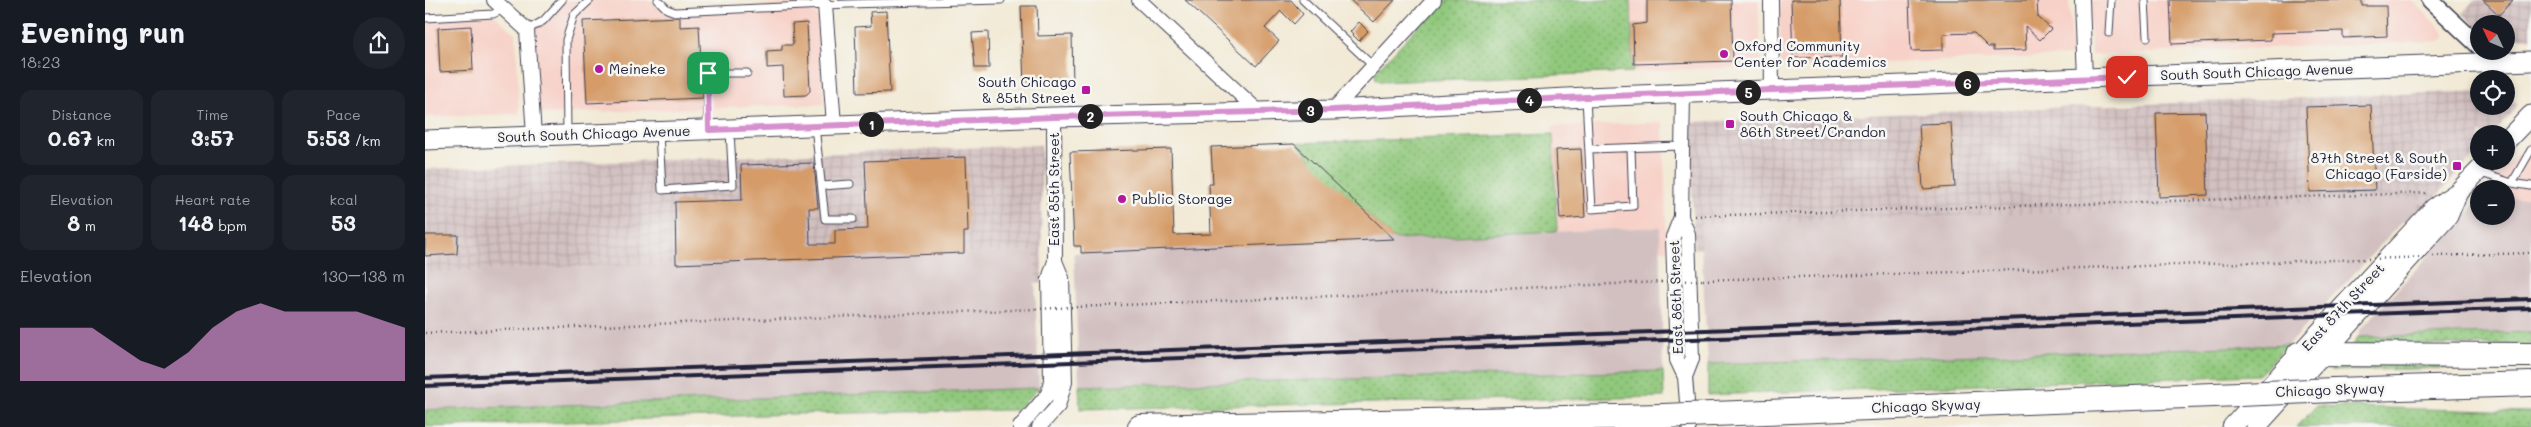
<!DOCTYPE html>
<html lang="en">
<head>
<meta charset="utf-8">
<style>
	:root { --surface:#171b24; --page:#20242c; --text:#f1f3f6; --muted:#9ea1a6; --accent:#d690ce }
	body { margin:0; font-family:Mali,sans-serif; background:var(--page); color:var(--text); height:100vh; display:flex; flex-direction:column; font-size:19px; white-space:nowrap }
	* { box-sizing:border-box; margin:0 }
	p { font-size:16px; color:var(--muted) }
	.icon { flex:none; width:28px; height:28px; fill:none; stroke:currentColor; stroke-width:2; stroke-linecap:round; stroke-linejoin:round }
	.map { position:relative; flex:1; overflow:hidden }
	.details { display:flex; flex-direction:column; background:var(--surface); width:425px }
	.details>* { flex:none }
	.needle { width:32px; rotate:314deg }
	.fabs { position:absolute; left:2045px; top:15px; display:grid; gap:10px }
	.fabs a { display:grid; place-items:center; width:45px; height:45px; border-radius:50%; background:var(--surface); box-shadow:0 2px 8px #0003; font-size:25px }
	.pin { position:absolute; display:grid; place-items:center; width:42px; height:42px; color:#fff; margin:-21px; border-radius:10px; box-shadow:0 2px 8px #0006 }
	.km { position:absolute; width:25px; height:25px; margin:-12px; border-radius:50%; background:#222; color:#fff; font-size:14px; line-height:25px; text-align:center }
	.round { display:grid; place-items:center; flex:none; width:52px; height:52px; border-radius:26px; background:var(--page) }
	.overview { display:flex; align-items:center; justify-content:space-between; height:85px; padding:0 20px }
	h1 { font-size:28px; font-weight:700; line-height:38px }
	.stats { display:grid; grid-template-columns:repeat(3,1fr); gap:8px; height:85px; padding:5px 20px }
	.stats div { display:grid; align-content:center; border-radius:12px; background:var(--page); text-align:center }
	.stats b { font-size:21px; font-weight:700 }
	.stats small { font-size:14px; font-weight:400 }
	.stats p { font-size:14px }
	.chart { height:140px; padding:10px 20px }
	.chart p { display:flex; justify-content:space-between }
	.chart svg { width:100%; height:90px; margin-top:5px; fill:var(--accent); opacity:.7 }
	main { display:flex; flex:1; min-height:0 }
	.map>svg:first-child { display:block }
</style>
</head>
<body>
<main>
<section class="details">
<div class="overview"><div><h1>Evening run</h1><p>18:23</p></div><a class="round"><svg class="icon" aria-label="share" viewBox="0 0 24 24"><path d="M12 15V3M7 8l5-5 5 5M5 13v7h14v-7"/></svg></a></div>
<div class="stats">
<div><p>Distance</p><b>0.67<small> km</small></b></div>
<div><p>Time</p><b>3:57</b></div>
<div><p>Pace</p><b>5:53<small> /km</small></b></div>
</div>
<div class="stats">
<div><p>Elevation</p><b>8<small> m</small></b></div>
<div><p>Heart rate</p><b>148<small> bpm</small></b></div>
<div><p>kcal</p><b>53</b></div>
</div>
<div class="chart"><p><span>Elevation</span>130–138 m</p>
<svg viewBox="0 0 160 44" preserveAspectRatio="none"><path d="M0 44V18L10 18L20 18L30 18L40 26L50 34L60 38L70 30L80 18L90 10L100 6L110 10L120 10L130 10L140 10L150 14L160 18V44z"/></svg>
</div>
</section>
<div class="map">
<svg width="2106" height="427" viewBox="0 0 2106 427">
	<defs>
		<pattern id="industrial-grid" width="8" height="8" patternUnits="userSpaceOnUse" patternTransform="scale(1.25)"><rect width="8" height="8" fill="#d2bfc0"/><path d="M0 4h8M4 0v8" fill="none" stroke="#b4a4a6"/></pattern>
		<pattern id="grass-dots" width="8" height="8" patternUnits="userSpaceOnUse" patternTransform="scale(1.25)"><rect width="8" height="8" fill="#90c87b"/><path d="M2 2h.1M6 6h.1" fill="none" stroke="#75a266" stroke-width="1.8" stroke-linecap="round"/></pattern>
	</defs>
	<rect width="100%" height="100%" fill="#f6f6f2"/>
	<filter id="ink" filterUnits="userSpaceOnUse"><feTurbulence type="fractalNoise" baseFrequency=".02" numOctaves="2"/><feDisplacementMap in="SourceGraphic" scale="10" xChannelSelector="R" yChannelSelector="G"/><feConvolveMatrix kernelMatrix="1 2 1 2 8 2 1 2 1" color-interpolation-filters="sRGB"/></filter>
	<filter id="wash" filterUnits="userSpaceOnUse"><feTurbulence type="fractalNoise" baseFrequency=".0096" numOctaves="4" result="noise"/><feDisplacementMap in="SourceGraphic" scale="20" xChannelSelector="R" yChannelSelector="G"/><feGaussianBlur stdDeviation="1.12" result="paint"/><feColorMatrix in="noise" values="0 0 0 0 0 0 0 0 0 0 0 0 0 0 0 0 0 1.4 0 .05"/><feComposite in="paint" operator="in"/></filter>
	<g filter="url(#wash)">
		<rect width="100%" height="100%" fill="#f2ead6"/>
		<!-- built -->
		<path fill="#f7d1c8" d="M 137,0 L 233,0 L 242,9 L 379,4 L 394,18 L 399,104 L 113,114 L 109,26 Z
			M 1206,0 L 1333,0 L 1336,66 L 1208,72 Z
			M 1355,0 L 1644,0 L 1647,56 L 1355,67 Z
			M 1664,0 L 1987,0 L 2017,30 L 2020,36 L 2015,41 L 1666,55 Z
			M 68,14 L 91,34 L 94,114 L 0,117 L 0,18 Z
			M 1238,122 L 1242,250 L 1236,250 L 1235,227 L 1132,231 L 1127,127 Z
			M 2106,139 L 2106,198 L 2081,198 L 2081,189 L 2059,189 Z"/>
		<!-- industrial -->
		<path fill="url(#industrial-grid)" d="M 2050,0 L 2106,0 L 2106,38 L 2081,38 L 2081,24 L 2054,24 L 2054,29 L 2037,13 Z
			M 2054,91 L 2054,106 L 2081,106 L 2081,92 L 2088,98 L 2092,104 L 2090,110 L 2068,134 L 2054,134 L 2054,150 L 1988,222 L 1976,222 L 1997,200 L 1275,225 L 1276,249 L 1269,249 L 1265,122 Z
			M 616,145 L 617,283 L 610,283 L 609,251 L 0,273 L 0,169 Z"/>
		<!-- railway -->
		<path fill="#d2bfc0" d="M 2081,198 L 2106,198 L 2106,332 L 1933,337 L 1935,330 L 2054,201 L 2054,216 L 2081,216 Z
			M 1998,199 L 1863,345 L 1283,364 L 1275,225 Z
			M 1235,227 L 1238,371 L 654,386 L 649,253 Z
			M 609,251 L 614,388 L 0,410 L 0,273 Z"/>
		<!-- grass -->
		<path fill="url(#grass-dots)" stroke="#59755b" d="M 1018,0 L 1206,0 L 1208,72 L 956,82 L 951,79 L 950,72 Z
			M 1128,134 L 1132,231 L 969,239 L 889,164 L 872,143 Z
			M 2106,332 L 2106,345 L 1928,345 L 1933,337 Z
			M 1863,345 L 1835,374 L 1832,375 L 1283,395 L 1283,364 Z
			M 1911,365 L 2106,366 L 1905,371 Z
			M 1238,371 L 1239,397 L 655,409 L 654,386 Z
			M 614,388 L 592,410 L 369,414 L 0,427 L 0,410 Z
			M 1891,406 L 2106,412 L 2106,427 L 1872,427 Z"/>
		<g id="blocks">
			<!-- building -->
			<path fill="#d59b67" d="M 760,0 L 866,0 L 878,14 L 869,24 L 856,11 L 840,28 L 854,41 L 831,66 Z
				M 925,0 L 970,0 L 949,22 Z
				M 1222,0 L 1306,0 L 1308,61 L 1209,64 L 1208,25 L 1222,23 Z
				M 1366,0 L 1415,0 L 1417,57 L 1368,58 Z
				M 1484,0 L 1612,0 L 1613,17 L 1626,29 L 1615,40 L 1600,26 L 1601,50 L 1568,51 L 1568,47 L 1563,47 L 1549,33 L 1518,34 L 1518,50 L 1486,51 Z
				M 1745,0 L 1937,0 L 1937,6 L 1961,6 L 1962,36 L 1918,38 L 1918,31 L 1846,33 L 1846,40 L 1747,44 Z
				M 2058,0 L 2088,0 L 2074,15 Z
				M 596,6 L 612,6 L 613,36 L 647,35 L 648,85 L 599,86 Z
				M 461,11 L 465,92 L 432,93 L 430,27 L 446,26 L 445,12 Z
				M 255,17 L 255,27 L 274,26 L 278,98 L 162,103 L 158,21 Z
				M 934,22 L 943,31 L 934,41 L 925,32 Z
				M 382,23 L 385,91 L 381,95 L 359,96 L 358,67 L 342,68 L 342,51 L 357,50 L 357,45 L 368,45 L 367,24 Z
				M 46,26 L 48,70 L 15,72 L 13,28 Z
				M 563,32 L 564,68 L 550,68 L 547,33 Z
				M 1946,105 L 1950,190 L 1885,192 L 1881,107 Z
				M 1780,112 L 1783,195 L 1734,197 L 1731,113 Z
				M 1526,123 L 1530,187 L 1498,189 L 1494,124 Z
				M 869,144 L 969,239 L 656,253 L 656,246 L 649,246 L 645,152 L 746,149 L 749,235 L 786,234 L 784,184 L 788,184 L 786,147 Z
				M 1156,149 L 1160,217 L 1135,219 L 1131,150 Z
				M 541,157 L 543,232 L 539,232 L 539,253 L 251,264 L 250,202 L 317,200 L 316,165 L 389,163 L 393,208 L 384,208 L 385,244 L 410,244 L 410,230 L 443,229 L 440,161 Z
				M 0,235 L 33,235 L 32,254 L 0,256 Z"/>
		</g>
	</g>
	<g filter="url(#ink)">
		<use href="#blocks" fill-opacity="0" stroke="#414052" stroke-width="1"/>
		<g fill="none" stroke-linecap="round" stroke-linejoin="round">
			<!-- service casing -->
			<g stroke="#414052" stroke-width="9">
				<path id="service" d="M 233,0 L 242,9 L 250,12 L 423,4 L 576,0
					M 878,0 L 948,66
					M 1720,0 L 1722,37
					M 0,18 L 68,14 L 79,9
					M 102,30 L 118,21 L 137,0
					M 1684,33 L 1686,0
					M 1161,98 L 1167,209 L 1208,206 L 1206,148
					M 390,126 L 400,219 L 428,219
					M 283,129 L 283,73 L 322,73
					M 234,132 L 237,190 L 308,185 L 305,131
					M 142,135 L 141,40 L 149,15 L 165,0
					M 1164,149 L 1256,146
					M 2056,173 L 2087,183 L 2106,186
					M 2087,183 L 2106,150
					M 397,186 L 425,184"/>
			</g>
			<!-- minor casing -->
			<g stroke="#414052" stroke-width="16">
				<path id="minor" d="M 69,0 L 102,30 L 109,136
					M 394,0 L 400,5 L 409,125
					M 714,0 L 834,112
					M 1346,0 L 1347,91
					M 1657,0 L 1660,79
					M 908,110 L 1009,0
					M 1256,217 L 1258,93
					M 1260,377 L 1267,359 L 1263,234 L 1256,217 L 1248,237 L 1252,360 L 1260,377 L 1264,427
					M 595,427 L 623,394 L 626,380 L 624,279 L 630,261 L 629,117
					M 614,427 L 633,406 L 640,382 L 637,278 L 630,261"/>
			</g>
			<!-- tertiary casing -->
			<g stroke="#414052" stroke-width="19">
				<path id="tertiary" d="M 2005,0 L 2054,46"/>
			</g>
			<!-- secondary casing -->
			<g stroke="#414052" stroke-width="21">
				<path id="secondary" d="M 0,140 L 629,117 L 908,110 L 1161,97 L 2106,61
					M 2081,141 L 2106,115
					M 1807,427 L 2009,208 L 2033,192 L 2063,161
					M 1831,427 L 2023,216 L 2033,192"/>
			</g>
			<!-- motorway casing -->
			<g stroke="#414052" stroke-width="26">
				<path id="motorway" d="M 1874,354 L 2106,355
					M 1909,390 L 2106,384
					M 1287,414 L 1815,394
					M 715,427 L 1238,416"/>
			</g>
			<!-- path -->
			<path stroke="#414052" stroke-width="2.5" stroke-dasharray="1 4" stroke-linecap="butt" d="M 1270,216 L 2001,193
				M 2008,256 L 2106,253
				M 1278,280 L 1939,259
				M 651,307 L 1236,282
				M 0,333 L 611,309"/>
			<!-- service -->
			<use href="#service" stroke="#fff" stroke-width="7"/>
			<!-- minor -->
			<use href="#minor" stroke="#fff" stroke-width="14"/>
			<!-- tertiary -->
			<use href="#tertiary" stroke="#fff" stroke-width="16"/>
			<!-- secondary -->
			<use href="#secondary" stroke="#fff" stroke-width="19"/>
			<!-- motorway -->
			<use href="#motorway" stroke="#fff" stroke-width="24"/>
			<!-- rail -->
			<path stroke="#22223b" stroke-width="4" d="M 0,378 L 2106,299
				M 0,386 L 2106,308"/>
			<!-- motorway-bridge casing -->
			<g stroke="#414052" stroke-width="26" stroke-linecap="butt">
				<path id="motorway-bridge" d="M 1815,394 L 1909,390
					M 1238,416 L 1287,414"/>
			</g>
			<!-- path-bridge -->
			<path stroke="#414052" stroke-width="2.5" stroke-dasharray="1 4" stroke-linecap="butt" d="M 1943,259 L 2003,257
				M 1236,282 L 1277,280
				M 611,309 L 651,307"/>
			<!-- motorway-bridge -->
			<use href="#motorway-bridge" stroke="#fff" stroke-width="24"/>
		</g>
	</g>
	<g fill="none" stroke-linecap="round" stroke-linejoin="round" filter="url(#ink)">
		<!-- route casing -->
		<g stroke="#fff" stroke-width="10">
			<path id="route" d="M 283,73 L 284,130 L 629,117 L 908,110 L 1161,97 L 1702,77"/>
		</g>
		<!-- route -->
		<use href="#route" stroke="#d690ce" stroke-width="6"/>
	</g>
	<!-- markers -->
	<g fill="#b5179e" stroke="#f6f6f2" stroke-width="2">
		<circle cx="1299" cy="54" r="5"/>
		<circle cx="174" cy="69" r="5"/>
		<rect x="656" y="85" width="10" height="10" rx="2.5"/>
		<rect x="1300" y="119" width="10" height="10" rx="2.5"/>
		<rect x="2027" y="161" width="10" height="10" rx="2.5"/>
		<circle cx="697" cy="199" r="5"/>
	</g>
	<g text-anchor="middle" stroke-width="5" stroke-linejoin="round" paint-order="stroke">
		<!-- poi labels -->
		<g font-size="14" fill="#22223b" stroke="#f6f6f2" text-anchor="start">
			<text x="1309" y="51">Oxford Community<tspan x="1309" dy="16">Center for Academics</tspan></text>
			<text x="184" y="74">Meineke</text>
			<text x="651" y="87" text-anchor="end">South Chicago<tspan x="651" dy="16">&amp; 85th Street</tspan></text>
			<text x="1315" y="121">South Chicago &amp;<tspan x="1315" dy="16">86th Street/Crandon</tspan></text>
			<text x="2022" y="163" text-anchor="end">87th Street &amp; South<tspan x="2022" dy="16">Chicago (Farside)</tspan></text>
			<text x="707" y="204">Public Storage</text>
		</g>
		<!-- street labels -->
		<g font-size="14" fill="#22223b" stroke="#f6f6f2">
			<text transform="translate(1832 72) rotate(-2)" y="5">South South Chicago Avenue</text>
			<text transform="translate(169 134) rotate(-2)" y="5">South South Chicago Avenue</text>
			<text transform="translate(629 189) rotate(-90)" y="5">East 85th Street</text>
			<text transform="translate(1251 297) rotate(-92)" y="5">East 86th Street</text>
			<text transform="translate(1918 307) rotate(-47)" y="5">East 87th Street</text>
			<text transform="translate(1905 390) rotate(-2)" y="5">Chicago Skyway</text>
			<text transform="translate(1501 406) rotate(-2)" y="5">Chicago Skyway</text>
		</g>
	</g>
</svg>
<div class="fabs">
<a><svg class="needle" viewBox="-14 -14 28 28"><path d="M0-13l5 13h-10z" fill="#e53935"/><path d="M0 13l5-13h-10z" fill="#9ea1a6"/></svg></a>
<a><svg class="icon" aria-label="locate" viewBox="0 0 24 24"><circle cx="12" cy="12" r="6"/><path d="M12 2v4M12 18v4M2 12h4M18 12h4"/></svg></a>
<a>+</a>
<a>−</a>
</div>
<div class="pin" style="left:283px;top:73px;background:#1e9e55"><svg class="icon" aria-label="arrive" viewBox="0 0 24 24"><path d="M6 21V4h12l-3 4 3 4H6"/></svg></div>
<div class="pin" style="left:1702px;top:77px;background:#d93025"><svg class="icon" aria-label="check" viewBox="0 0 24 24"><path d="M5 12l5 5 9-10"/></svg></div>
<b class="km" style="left:446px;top:124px">1</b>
<b class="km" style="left:665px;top:116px">2</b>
<b class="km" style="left:885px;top:110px">3</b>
<b class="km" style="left:1104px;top:100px">4</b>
<b class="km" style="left:1323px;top:92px">5</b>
<b class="km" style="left:1542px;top:83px">6</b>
</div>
</main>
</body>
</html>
